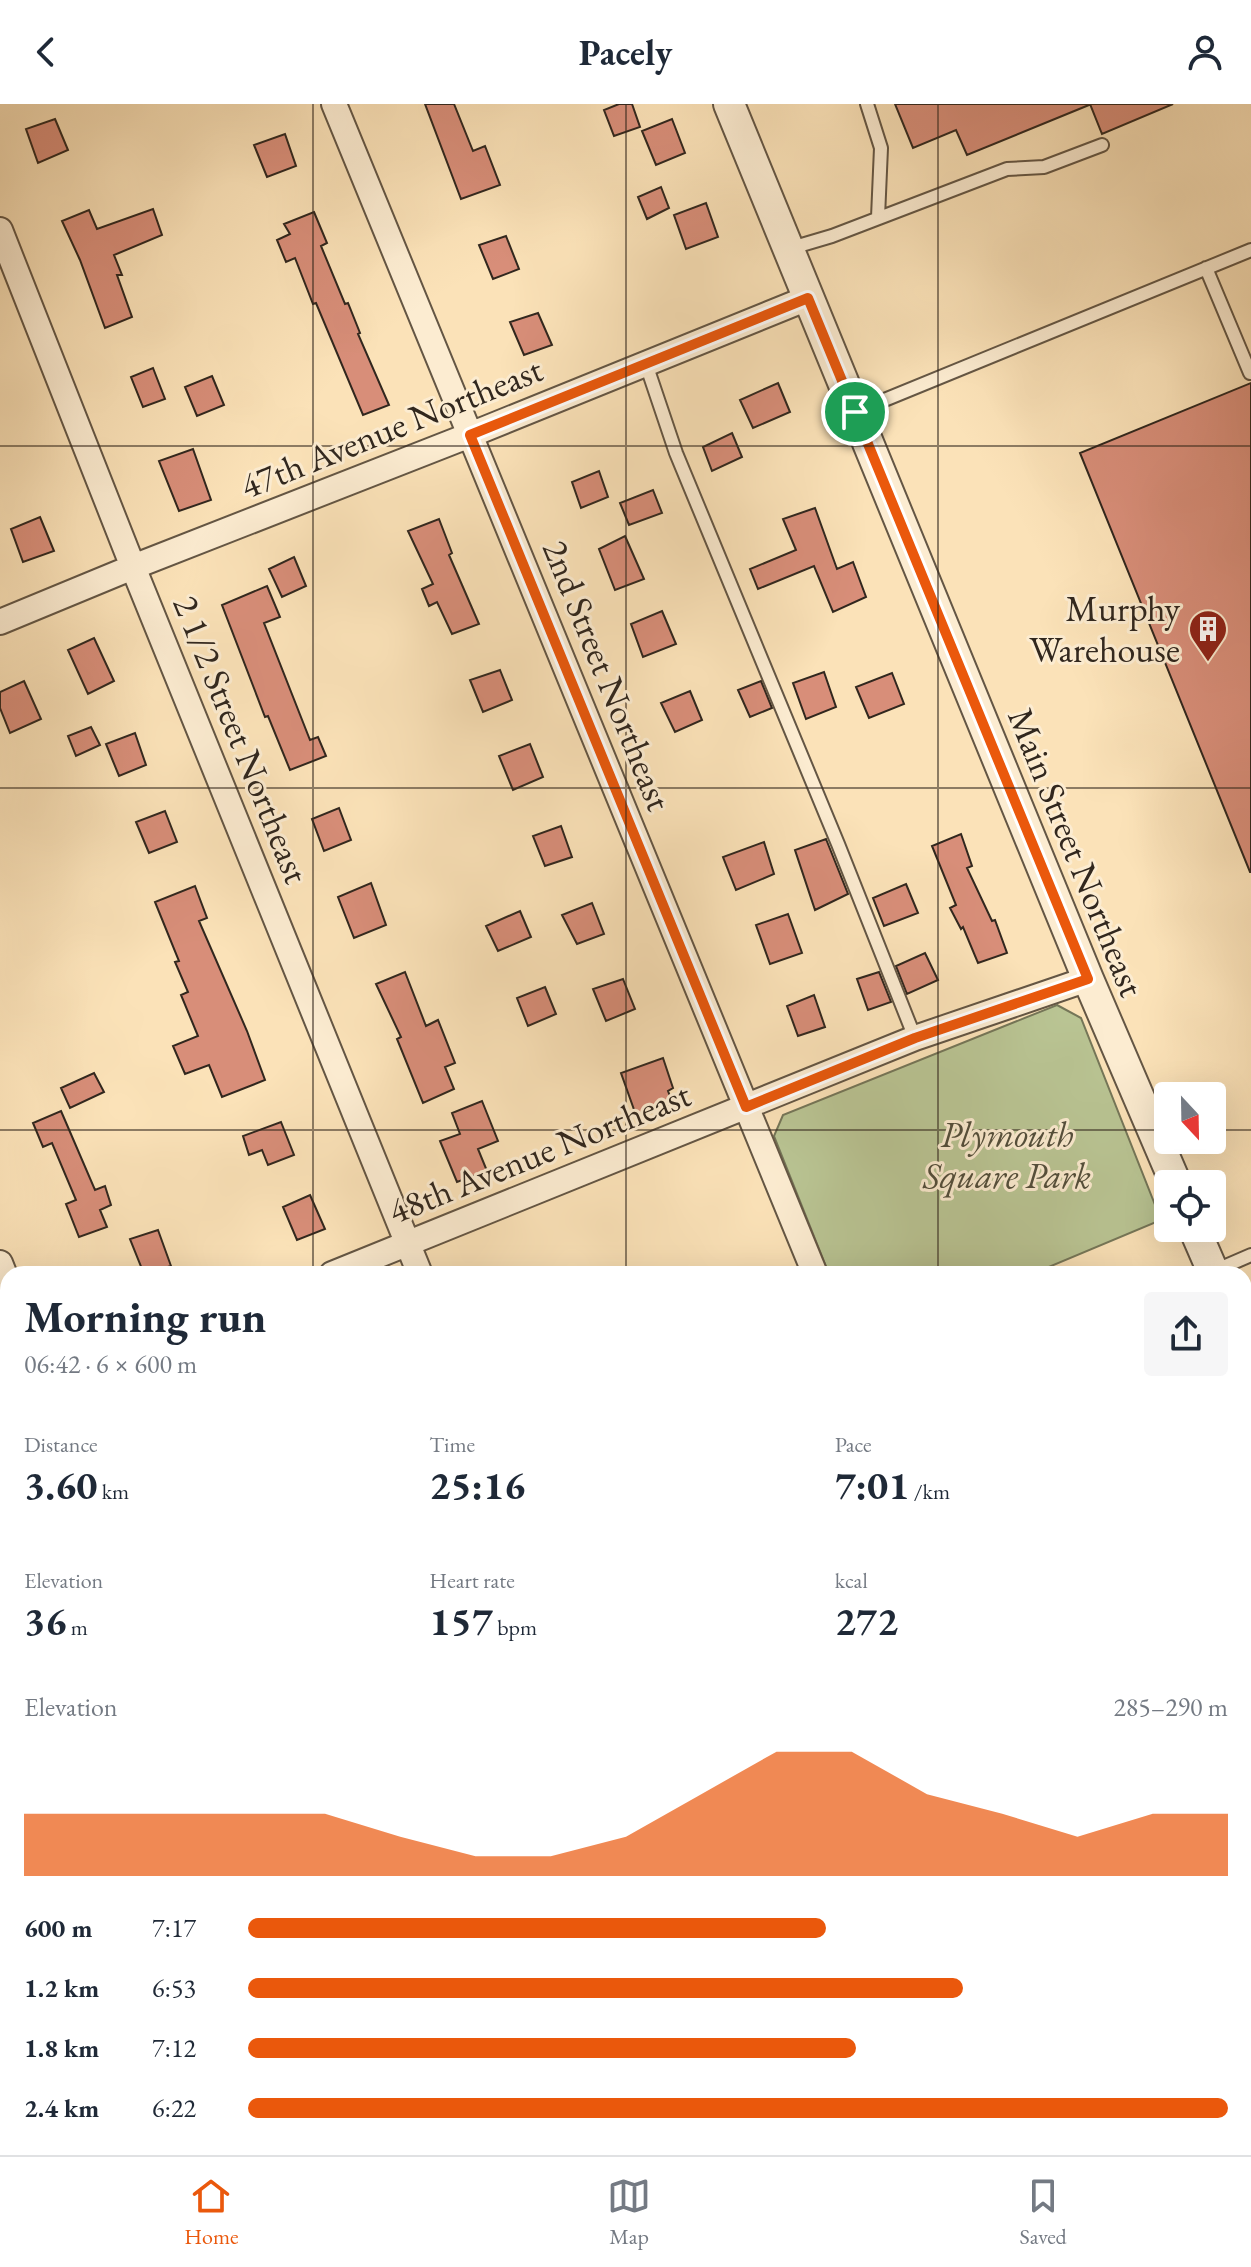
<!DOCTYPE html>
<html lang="en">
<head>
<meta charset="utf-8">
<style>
	:root { --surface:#fff; --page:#f6f6f7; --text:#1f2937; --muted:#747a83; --line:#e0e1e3; --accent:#ea580c }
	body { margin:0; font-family:"EB Garamond",serif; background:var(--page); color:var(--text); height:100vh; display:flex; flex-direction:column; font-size:30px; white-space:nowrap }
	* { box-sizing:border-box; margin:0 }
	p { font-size:26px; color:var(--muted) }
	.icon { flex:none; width:44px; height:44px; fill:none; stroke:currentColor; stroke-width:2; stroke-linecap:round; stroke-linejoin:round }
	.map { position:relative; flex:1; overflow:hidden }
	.sheet { position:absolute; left:0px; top:1162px; width:1252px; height:890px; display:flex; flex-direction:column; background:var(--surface); border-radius:24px 24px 0 0; box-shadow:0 8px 32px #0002 }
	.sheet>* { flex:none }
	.needle { width:52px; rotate:158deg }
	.buttons { position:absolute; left:1154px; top:978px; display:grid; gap:16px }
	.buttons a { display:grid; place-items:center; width:72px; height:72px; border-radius:8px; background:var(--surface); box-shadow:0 8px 32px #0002; font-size:40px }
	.pin { position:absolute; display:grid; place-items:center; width:68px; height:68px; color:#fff; margin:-34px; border:4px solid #fff; border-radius:50%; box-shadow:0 2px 8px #0007 }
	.round { display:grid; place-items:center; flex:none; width:84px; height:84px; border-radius:8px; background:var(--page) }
	.overview { display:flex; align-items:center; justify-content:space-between; height:136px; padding:0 24px }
	h1 { font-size:44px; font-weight:700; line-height:60px }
	.metrics { display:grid; grid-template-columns:repeat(3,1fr); gap:12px; height:136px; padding:8px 24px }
	.metrics div { display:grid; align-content:center }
	.metrics b { font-size:40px; font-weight:700 }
	.metrics small { font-size:22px; font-weight:400 }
	.metrics p { font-size:22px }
	.chart { height:224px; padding:16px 24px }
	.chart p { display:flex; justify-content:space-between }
	.chart svg { width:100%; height:144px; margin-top:8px; fill:var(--accent); opacity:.7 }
	ul { padding:0 24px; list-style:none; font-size:26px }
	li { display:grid; grid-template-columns:128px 96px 1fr; align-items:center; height:60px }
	li i { height:20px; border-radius:10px; background:var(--accent) }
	header { display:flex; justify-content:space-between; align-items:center; height:104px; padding:0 24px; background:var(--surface); font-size:36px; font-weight:700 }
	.tab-bar { display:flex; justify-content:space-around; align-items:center; height:112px; border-top:2px solid var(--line); background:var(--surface); font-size:22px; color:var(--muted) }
	.tab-bar a { display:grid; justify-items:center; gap:4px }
	.tab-bar .selected { color:var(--accent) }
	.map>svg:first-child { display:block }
</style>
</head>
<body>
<header><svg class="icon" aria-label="back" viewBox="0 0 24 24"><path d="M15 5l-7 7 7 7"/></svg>Pacely<svg class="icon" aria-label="person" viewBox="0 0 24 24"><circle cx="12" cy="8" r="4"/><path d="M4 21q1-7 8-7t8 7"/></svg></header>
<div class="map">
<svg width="1251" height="2051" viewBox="0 0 1251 2051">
	<rect width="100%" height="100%" fill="#fbe2b8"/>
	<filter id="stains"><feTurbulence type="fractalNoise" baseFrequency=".0025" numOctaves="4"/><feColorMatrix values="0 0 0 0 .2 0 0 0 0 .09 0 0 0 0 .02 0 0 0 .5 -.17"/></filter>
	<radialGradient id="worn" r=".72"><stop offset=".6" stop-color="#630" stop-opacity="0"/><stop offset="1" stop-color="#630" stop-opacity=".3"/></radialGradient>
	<!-- green -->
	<path fill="#b9c493" stroke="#757658" stroke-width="2" d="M 1057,901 L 1081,914 L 1161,1116 L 1032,1170 L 829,1170 L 774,1032 L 783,1011 Z"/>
	<!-- building -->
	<path fill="#d88e79" stroke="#31271e" stroke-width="2" d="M 425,0 L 454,0 L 473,47 L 485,42 L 500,81 L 461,95 Z
		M 619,0 L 632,0 L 640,23 L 614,32 L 604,6 Z
		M 895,0 L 1089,0 L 1089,1 L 967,51 L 956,26 L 913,44 Z
		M 1090,0 L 1173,0 L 1102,30 Z
		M 55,15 L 68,46 L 38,59 L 26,25 Z
		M 672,15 L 685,49 L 656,61 L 642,27 Z
		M 285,30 L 296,62 L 267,73 L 254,41 Z
		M 661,83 L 669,104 L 647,115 L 638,93 Z
		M 706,99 L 718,133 L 686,145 L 674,111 Z
		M 153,105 L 162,131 L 114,151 L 122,171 L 117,171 L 132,213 L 105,224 L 80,156 L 62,117 L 89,106 L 97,125 Z
		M 314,108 L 327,139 L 321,142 L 345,200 L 348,199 L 360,229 L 358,230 L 389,301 L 363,311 L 316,199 L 313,200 L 295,154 L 286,158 L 277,136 L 290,130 L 284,120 Z
		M 506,132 L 519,165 L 493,175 L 479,141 Z
		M 538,209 L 552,241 L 524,251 L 510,218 Z
		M 153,264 L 165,295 L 143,303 L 131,273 Z
		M 212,272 L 224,301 L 197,312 L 185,283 Z
		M 778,279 L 790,308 L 753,324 L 740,296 Z
		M 1251,279 L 1251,768 L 1250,768 L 1080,349 Z
		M 732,329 L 742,353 L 712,367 L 703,343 Z
		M 193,345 L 211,396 L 179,407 L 159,357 Z
		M 599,367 L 608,393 L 581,404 L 572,378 Z
		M 653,386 L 662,409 L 629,421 L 620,399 Z
		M 815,404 L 837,465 L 853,458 L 866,493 L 833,508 L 814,462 L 758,485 L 750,465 L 796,446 L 783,415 Z
		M 40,413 L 54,447 L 23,458 L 11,425 Z
		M 439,415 L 452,449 L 449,451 L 479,520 L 452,530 L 437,498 L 429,502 L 422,485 L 433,480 L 408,427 Z
		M 625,432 L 644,475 L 615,486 L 599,445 Z
		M 294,453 L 306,482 L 282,493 L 269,465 Z
		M 267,482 L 280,513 L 264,519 L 310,636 L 318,633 L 326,652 L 290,666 L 268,612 L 265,613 L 222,501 Z
		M 662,507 L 676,540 L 643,553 L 631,520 Z
		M 94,534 L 114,577 L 88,590 L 68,546 Z
		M 500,566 L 512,596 L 483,608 L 470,576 Z
		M 824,568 L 836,603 L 806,615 L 793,579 Z
		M 892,569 L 904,600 L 869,614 L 856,583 Z
		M 24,577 L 41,615 L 10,629 L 0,604 L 0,588 Z
		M 761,577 L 772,604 L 750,613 L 738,586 Z
		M 690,587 L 702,616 L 675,628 L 661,599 Z
		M 91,623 L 100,641 L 76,652 L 68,632 Z
		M 135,629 L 146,661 L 119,672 L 106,640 Z
		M 530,640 L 543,673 L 513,686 L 499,652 Z
		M 339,704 L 351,736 L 324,747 L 312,715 Z
		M 165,707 L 177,738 L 149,749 L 136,718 Z
		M 561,722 L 572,753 L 545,762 L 533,732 Z
		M 961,730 L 972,762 L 967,764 L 992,817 L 995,816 L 1007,849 L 978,859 L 963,823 L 961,825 L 950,804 L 956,801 L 932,742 Z
		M 826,735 L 848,790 L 815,806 L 795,746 Z
		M 764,738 L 774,770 L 736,786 L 723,753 Z
		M 371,779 L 386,821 L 354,834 L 338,793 Z
		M 906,780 L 918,809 L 884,822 L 873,794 Z
		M 195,782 L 207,814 L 199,817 L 247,927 L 265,976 L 222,993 L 209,961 L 185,970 L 173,942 L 198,932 L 181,891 L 188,888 L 175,858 L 179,857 L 155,798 Z
		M 592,799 L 604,830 L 577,840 L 562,811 Z
		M 520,807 L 531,833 L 498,847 L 486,822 Z
		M 788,810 L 802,849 L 770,860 L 756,821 Z
		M 925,849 L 938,876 L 907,890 L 896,862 Z
		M 405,868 L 426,922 L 438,916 L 455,959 L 445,963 L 454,985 L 423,999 L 397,935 L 401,933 L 376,880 Z
		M 879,868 L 891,898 L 868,906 L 857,875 Z
		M 623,875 L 635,905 L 606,917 L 593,885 Z
		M 545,883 L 556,910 L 528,922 L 517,894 Z
		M 814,891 L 825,923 L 798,932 L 787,902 Z
		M 663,954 L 673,984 L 668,987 L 673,1000 L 637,1014 L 621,969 Z
		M 94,969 L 104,988 L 70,1004 L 61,984 Z
		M 482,997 L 498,1037 L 478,1045 L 487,1067 L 457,1078 L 440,1037 L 460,1030 L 452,1009 Z
		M 61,1007 L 95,1086 L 105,1082 L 111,1101 L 100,1106 L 107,1123 L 79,1133 L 66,1100 L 76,1096 L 52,1039 L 43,1043 L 33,1019 Z
		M 281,1018 L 294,1051 L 268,1061 L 262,1046 L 249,1051 L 243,1032 Z
		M 310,1091 L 325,1125 L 297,1136 L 283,1103 Z
		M 158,1126 L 171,1162 L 144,1170 L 130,1135 Z"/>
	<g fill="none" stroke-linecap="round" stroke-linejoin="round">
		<!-- service casing -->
		<g stroke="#645644" stroke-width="16">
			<path id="service" d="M 867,0 L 881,44 L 878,113
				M 788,145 L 832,132 L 1007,65 L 1044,63 L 1102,41
				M 1206,164 L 1250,269
				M 646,260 L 676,349 L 838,740 L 915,934
				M 855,308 L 1251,146
				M 1214,1167 L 1251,1151
				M 187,2044 L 189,2051"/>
		</g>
		<!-- minor casing -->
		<g stroke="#645644" stroke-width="28">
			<path id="minor" d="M 334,0 L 815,1170
				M 0,126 L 133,463 L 420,1170
				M 0,518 L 133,463 L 470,331 L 808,194
				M 0,1159 L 8,1179
				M 332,1170 L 915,934 L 1088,875
				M 0,1304 L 8,1300
				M 1244,1977 L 1251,1975
				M 353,2044 L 356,2051
				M 739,2044 L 741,2051
				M 1063,2051 L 1080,2044"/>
		</g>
		<!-- tertiary casing -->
		<g stroke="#645644" stroke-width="34">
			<path id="tertiary" d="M 729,0 L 1088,875 L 1176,1080
				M 1194,1124 L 1214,1170
				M 1244,1239 L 1251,1255
				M 1244,1594 L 1251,1591"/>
		</g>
		<!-- primary casing -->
		<g stroke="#31271e" stroke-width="42">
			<path id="primary" d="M 0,1796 L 8,1816
				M 0,1993 L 8,2012
				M 21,2044 L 24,2051
				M 102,2044 L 105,2051"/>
		</g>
		<!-- service -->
		<use href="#service" stroke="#fcecd1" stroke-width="12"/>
		<!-- minor -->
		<use href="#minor" stroke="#fcecd1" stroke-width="24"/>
		<!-- tertiary -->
		<use href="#tertiary" stroke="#fcecd1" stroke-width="30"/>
		<!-- primary -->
		<use href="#primary" stroke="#eec17c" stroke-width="38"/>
	</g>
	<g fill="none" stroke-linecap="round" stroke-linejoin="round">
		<!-- route casing -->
		<g stroke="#fff" stroke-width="16">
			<path id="route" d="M 808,194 L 1088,875 L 915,934 L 746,1003 L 470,331 Z"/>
		</g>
		<!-- route -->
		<use href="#route" stroke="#ea580c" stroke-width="10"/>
	</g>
	<!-- grid -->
	<path fill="none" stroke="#31271e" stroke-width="2" stroke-opacity="0.55" d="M 313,0 L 313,1170M 626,0 L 626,1170M 938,0 L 938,1170M 0,342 L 1251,342M 0,684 L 1251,684M 0,1026 L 1168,1026M 1212,1026 L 1251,1026M 0,1367 L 8,1367M 1244,1367 L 1251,1367M 0,1709 L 8,1709M 1244,1709 L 1251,1709M 313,2044 L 313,2051M 626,2044 L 626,2051M 938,2044 L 938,2051"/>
	<!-- icons -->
	<defs>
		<g id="building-pin" transform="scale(2)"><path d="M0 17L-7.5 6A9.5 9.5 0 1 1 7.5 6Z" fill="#8f2418" stroke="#fcecd1"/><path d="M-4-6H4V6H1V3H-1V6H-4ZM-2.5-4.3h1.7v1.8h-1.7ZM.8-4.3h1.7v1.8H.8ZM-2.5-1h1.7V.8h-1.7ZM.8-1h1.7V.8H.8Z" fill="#fff"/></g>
	</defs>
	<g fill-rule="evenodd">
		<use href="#building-pin" x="1208" y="525"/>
	</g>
	<g text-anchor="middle" stroke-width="6" stroke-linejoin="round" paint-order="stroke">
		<!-- street labels -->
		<g font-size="36" fill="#31271e" stroke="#fcecd1">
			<text transform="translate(391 323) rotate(-22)" y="13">47th Avenue Northeast</text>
			<text transform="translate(608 571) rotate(68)" y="13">2nd Street Northeast</text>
			<text transform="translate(242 635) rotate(68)" y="13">2 1/2 Street Northeast</text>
			<text transform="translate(1077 748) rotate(68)" y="13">Main Street Northeast</text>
			<text transform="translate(539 1048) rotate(-22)" y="13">48th Avenue Northeast</text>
		</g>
		<!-- poi labels -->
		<g font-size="36" fill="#31271e" stroke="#fcecd1" text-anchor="end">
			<text x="1180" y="517">Murphy<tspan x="1180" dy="41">Warehouse</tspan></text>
		</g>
		<!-- park labels -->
		<g font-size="36" font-style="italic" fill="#534e3b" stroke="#fcecd1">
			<text x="1007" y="1043">Plymouth<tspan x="1007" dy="41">Square Park</tspan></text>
		</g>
	</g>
	<rect width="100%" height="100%" filter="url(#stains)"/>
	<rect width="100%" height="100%" fill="url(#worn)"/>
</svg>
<div class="buttons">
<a><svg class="needle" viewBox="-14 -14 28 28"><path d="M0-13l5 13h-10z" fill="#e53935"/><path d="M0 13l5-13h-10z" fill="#747a83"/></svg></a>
<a><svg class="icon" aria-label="locate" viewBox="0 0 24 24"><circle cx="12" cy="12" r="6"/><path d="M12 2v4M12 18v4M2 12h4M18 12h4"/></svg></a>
</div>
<div class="pin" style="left:855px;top:308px;background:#1e9e55"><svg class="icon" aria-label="arrive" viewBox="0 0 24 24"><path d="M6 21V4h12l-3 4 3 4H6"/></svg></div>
<section class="sheet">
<div class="overview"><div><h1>Morning run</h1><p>06:42 · 6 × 600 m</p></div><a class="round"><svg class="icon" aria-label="share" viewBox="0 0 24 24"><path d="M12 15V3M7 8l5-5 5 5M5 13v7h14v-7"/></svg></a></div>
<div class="metrics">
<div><p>Distance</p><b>3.60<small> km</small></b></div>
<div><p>Time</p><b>25:16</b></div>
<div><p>Pace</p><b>7:01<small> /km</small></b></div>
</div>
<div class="metrics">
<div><p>Elevation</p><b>36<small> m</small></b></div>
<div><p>Heart rate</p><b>157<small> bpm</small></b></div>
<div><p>kcal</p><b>272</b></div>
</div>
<div class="chart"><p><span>Elevation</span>285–290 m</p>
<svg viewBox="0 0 160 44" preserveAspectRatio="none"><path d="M0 44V25L10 25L20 25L30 25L40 25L50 32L60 38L70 38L80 32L90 19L100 6L110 6L120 19L130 25L140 32L150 25L160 25V44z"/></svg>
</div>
<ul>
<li><b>600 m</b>7:17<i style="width:59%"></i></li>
<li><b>1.2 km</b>6:53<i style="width:73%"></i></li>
<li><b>1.8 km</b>7:12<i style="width:62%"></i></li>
<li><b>2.4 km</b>6:22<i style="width:100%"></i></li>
</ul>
</section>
</div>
<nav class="tab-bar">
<a class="selected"><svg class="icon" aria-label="home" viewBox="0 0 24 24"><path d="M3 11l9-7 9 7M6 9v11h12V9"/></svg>Home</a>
<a><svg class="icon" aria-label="map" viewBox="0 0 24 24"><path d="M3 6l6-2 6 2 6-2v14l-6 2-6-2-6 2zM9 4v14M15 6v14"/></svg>Map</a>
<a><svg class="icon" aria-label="saved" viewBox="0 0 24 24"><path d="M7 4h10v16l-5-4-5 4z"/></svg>Saved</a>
</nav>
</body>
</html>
